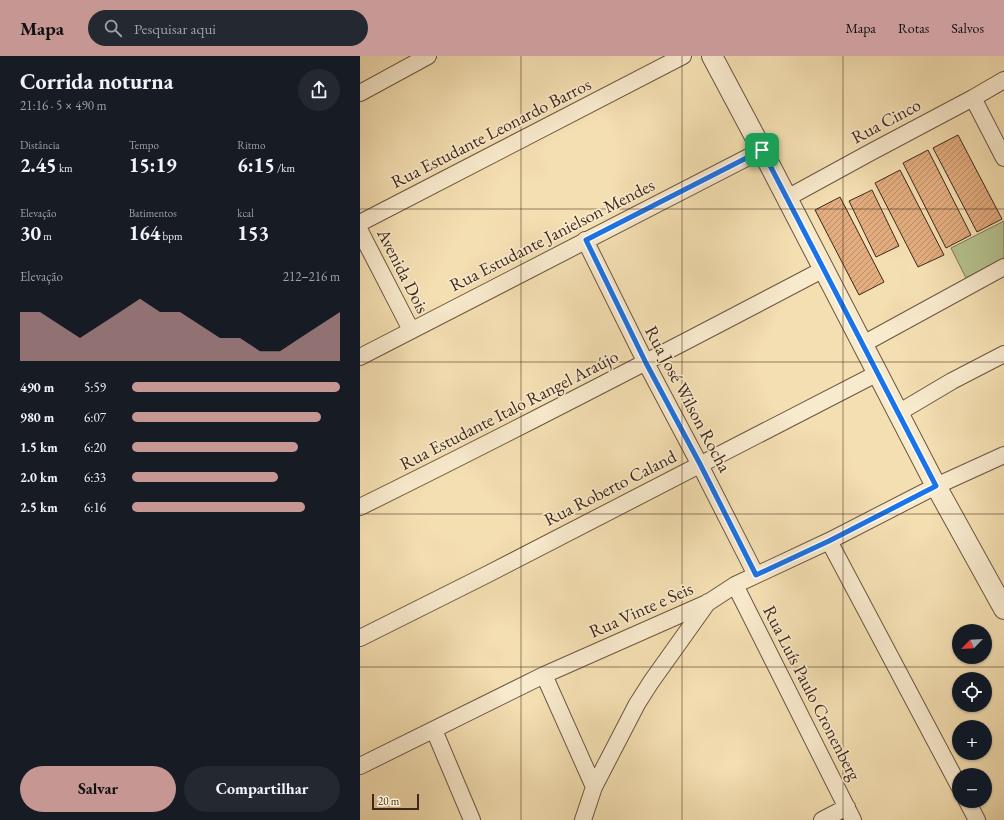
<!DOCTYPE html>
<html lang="pt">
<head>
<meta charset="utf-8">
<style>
	:root { --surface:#171b24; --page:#242831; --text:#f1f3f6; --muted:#9ea1a6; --accent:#c59692 }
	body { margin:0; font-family:"EB Garamond",serif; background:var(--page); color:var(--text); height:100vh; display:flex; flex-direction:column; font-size:15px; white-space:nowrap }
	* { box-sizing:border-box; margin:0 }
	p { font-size:13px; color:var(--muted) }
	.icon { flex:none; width:22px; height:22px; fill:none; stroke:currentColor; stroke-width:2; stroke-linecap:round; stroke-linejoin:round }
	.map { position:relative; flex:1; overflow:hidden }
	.side { display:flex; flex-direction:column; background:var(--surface); width:360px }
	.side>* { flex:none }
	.needle { width:26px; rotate:245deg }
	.tools { position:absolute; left:592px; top:568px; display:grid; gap:8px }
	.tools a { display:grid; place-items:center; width:40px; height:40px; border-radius:50%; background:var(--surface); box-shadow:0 1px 3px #0004; font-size:20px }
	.scale { position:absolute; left:12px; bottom:10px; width:47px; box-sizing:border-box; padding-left:4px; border:2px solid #3f2819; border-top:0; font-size:11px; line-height:14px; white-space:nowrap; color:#3f2819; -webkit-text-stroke:3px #f8eacd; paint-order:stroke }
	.pin { position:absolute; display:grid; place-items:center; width:34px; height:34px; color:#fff; margin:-17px; border-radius:8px; box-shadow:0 2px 6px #0006 }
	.round { display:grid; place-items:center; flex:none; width:42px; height:42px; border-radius:21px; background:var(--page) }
	.overview { display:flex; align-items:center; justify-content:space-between; height:68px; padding:0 20px }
	h1 { font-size:22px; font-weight:700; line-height:30px }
	.metrics { display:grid; grid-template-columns:repeat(3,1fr); gap:6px; height:68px; padding:4px 20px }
	.metrics div { display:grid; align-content:center }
	.metrics b { font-size:20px; font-weight:700 }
	.metrics small { font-size:11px; font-weight:400 }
	.metrics p { font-size:11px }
	.chart { height:112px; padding:8px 20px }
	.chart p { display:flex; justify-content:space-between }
	.chart svg { width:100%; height:72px; margin-top:4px; fill:var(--accent); opacity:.7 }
	.primary-button { display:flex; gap:8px; margin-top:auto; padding:8px 20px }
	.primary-button a { flex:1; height:46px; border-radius:24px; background:var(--accent); color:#111; font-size:16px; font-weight:700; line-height:46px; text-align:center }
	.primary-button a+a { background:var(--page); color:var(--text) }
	ul { padding:0 20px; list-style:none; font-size:13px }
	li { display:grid; grid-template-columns:64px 48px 1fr; align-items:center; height:30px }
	li i { height:10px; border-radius:5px; background:var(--accent) }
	header { display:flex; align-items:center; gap:24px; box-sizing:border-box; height:56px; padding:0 20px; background:var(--accent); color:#111 }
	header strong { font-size:19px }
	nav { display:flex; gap:22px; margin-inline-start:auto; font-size:14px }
	.search { width:280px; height:36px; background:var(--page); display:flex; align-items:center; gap:10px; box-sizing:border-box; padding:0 14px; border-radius:22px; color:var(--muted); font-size:15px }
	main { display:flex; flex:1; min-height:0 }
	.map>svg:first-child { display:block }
</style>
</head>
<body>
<header>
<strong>Mapa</strong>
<div class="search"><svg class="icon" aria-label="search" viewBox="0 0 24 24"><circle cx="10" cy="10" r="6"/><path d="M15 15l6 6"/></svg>Pesquisar aqui</div>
<nav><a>Mapa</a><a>Rotas</a><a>Salvos</a></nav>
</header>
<main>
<section class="side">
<div class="overview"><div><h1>Corrida noturna</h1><p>21:16 · 5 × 490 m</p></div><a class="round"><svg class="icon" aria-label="share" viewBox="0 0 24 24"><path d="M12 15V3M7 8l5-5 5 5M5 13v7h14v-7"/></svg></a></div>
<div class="metrics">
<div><p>Distância</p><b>2.45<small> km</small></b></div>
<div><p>Tempo</p><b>15:19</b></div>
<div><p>Ritmo</p><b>6:15<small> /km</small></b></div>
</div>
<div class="metrics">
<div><p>Elevação</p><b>30<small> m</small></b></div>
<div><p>Batimentos</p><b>164<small> bpm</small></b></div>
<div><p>kcal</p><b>153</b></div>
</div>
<div class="chart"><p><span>Elevação</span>212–216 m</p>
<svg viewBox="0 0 160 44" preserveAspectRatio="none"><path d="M0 44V14L10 14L20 22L30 30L40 22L50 14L60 6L70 14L80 14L90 22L100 30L110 30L120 38L130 38L140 30L150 22L160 14V44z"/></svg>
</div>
<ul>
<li><b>490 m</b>5:59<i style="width:100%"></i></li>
<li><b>980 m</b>6:07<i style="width:91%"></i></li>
<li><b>1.5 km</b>6:20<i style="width:80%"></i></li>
<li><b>2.0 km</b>6:33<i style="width:70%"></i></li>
<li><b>2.5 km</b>6:16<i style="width:83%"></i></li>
</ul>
<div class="primary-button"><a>Salvar</a><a>Compartilhar</a></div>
</section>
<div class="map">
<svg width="644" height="764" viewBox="0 0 644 764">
	<defs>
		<pattern id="building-hatch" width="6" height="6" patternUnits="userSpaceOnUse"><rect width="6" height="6" fill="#e3ad7f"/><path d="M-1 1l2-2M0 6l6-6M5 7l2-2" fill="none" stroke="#b98d67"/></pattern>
	</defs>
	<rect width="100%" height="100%" fill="#f4dfb2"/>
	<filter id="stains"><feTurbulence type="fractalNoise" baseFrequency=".005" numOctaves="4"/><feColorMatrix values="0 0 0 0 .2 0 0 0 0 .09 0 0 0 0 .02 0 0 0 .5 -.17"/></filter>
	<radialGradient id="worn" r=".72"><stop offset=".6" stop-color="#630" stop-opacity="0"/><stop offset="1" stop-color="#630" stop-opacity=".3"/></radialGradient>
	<!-- park -->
	<path fill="#b6c390" stroke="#7a7654" d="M 644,165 L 644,202 L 606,222 L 591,192 Z"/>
	<!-- building -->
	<path fill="url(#building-hatch)" stroke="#3f2819" d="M 598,79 L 642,163 L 617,176 L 573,92 Z
		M 568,94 L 611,179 L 586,192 L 543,107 Z
		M 540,114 L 584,199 L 558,211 L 515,127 Z
		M 512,134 L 539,190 L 516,201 L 489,145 Z
		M 480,141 L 524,226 L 499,239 L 455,154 Z"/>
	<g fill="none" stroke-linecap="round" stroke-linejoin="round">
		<!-- minor casing -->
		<g stroke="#6c563f" stroke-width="18">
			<path id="minor" d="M 0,37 L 68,0
				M 613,42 L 644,102
				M 427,142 L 513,95 L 613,42 L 644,24
				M 0,167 L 323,0
				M 0,175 L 51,274
				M 225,184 L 286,307 L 340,409 L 396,519
				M 503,288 L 644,211
				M 0,301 L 402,94
				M 538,357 L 592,325 L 644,298
				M 0,451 C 156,374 310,294 464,213
				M 469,485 L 599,730
				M 375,529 L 493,764
				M 0,582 L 126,519 L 518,317
				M 184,619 L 234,731
				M 74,674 L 112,764
				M 0,710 L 184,619 L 349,546 L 375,529 L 469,485 L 576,430 L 644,399
				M 607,745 L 617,764
				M 223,764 L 234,731 L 277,648 L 291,626 L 348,546
				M 462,764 L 487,751"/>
		</g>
		<!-- tertiary casing -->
		<g stroke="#6c563f" stroke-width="22">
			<path id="tertiary" d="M 352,0 L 402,94 L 576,430 L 644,553"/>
		</g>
		<!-- minor -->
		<use href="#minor" stroke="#f8eacd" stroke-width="16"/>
		<!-- tertiary -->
		<use href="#tertiary" stroke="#f8eacd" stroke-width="20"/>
	</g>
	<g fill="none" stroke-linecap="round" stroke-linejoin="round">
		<!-- route casing -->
		<g stroke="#fff" stroke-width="8">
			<path id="route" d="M 402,94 L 576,430 L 469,485 L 396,519 L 340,408 L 286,307 L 226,184 Z"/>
		</g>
		<!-- route -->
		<use href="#route" stroke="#1a73e8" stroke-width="5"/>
	</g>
	<!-- grid -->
	<path fill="none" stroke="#3f2819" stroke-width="1" stroke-opacity="0.55" d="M 161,0 L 161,764M 322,0 L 322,764M 483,0 L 483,764M 0,153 L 644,153M 0,306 L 644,306M 0,458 L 644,458M 0,611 L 644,611"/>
	<g text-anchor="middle" stroke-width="3.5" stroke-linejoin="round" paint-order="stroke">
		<!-- street labels -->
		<g font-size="18" fill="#3f2819" stroke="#f8eacd">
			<text transform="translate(526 65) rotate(-28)" y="6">Rua Cinco</text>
			<text transform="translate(131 77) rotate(-27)" y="6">Rua Estudante Leonardo Barros</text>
			<text transform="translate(192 179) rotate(-27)" y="6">Rua Estudante Janielson Mendes</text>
			<text transform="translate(43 215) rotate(63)" y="6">Avenida Dois</text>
			<text transform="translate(328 343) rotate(62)" y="6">Rua José Wilson Rocha</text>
			<text transform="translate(149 354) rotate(-27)" y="6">Rua Estudante Italo Rangel Araújo</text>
			<text transform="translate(250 432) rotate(-27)" y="6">Rua Roberto Caland</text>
			<text transform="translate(281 554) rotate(-24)" y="6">Rua Vinte e Seis</text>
			<text transform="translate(452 637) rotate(63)" y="6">Rua Luís Paulo Cronenberg</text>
		</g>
	</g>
	<rect width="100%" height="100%" filter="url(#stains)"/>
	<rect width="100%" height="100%" fill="url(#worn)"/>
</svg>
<div class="tools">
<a><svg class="needle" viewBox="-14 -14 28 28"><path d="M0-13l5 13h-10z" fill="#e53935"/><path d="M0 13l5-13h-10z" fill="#9ea1a6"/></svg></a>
<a><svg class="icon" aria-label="locate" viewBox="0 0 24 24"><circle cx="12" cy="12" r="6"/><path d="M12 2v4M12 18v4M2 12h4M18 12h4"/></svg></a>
<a>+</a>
<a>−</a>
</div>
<div class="scale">20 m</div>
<div class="pin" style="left:402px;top:94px;background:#1e9e55"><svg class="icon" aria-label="arrive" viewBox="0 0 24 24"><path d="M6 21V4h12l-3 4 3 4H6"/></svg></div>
</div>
</main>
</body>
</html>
